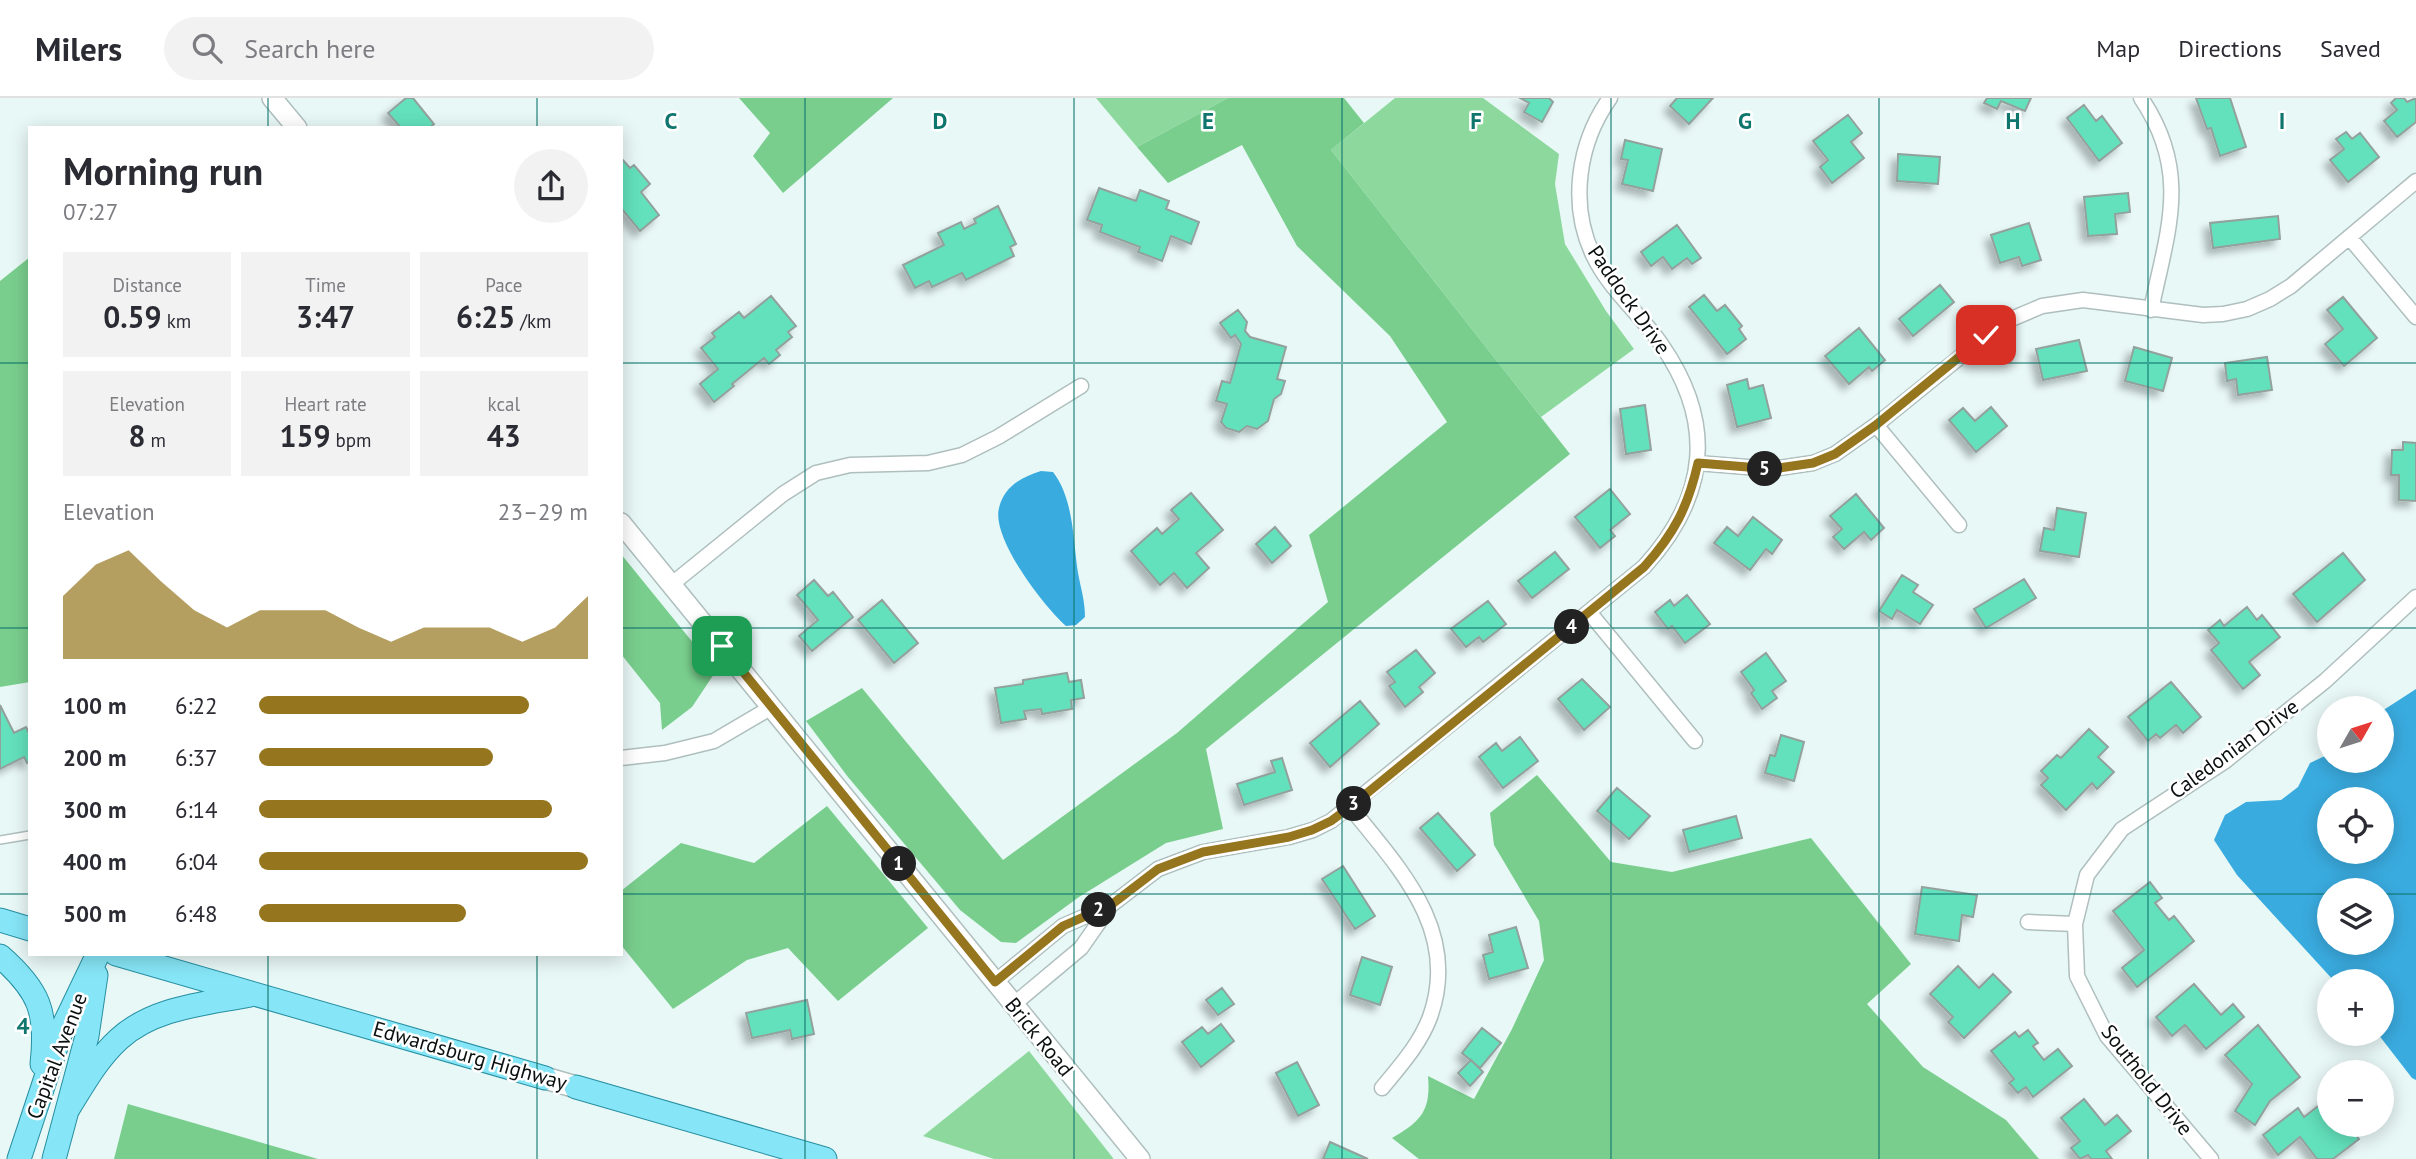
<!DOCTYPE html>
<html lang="en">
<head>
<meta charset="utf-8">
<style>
	:root { --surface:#fff; --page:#f2f2f3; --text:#2b2b33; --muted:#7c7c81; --line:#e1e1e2; --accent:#95761e }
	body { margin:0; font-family:"PT Sans",sans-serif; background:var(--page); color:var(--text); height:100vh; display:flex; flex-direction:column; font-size:26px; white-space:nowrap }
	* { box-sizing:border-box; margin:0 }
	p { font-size:23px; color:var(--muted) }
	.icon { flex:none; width:38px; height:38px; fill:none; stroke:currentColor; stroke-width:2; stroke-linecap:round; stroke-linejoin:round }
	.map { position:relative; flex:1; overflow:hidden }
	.side { position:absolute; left:28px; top:28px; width:595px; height:830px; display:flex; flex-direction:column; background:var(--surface); border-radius:0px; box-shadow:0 4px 18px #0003 }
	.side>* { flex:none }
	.needle { width:46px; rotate:51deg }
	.tools { position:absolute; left:2317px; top:598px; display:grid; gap:14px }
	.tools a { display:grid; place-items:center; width:77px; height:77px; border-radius:50%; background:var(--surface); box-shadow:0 4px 18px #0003; font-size:35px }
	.pin { position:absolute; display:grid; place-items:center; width:60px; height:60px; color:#fff; margin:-30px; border-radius:14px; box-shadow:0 4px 10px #0006 }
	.km { position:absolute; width:35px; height:35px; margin:-18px; border-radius:50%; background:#222; color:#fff; font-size:19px; line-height:35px; text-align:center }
	.round { display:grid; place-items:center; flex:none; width:74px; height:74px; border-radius:37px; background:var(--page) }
	.summary { display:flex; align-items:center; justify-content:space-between; height:119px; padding:0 35px }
	h1 { font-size:38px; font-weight:800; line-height:52px }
	.stats { display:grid; grid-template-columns:repeat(3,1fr); gap:10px; height:119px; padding:7px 35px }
	.stats div { display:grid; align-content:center; border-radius:0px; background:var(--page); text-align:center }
	.stats b { font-size:30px; font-weight:800 }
	.stats small { font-size:19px; font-weight:400 }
	.stats p { font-size:19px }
	.chart { height:196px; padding:14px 35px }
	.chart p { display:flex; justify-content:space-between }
	.chart svg { width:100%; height:126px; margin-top:7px; fill:var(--accent); opacity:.7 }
	ul { padding:0 35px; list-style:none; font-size:23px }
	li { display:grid; grid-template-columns:112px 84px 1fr; align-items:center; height:52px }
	li i { height:18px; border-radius:9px; background:var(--accent) }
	header { display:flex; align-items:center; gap:42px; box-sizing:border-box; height:98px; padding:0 35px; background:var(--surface); border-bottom:2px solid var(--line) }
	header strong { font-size:33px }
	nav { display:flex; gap:38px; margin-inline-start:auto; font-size:24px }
	.search { width:490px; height:63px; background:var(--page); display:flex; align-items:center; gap:18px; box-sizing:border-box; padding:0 24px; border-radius:38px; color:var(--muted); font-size:26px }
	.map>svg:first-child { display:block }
</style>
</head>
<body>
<header>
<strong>Milers</strong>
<div class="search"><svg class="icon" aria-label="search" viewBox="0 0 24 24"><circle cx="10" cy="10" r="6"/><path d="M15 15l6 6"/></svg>Search here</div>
<nav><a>Map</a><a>Directions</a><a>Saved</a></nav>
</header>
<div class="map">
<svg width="2416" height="1061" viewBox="0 0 2416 1061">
	<defs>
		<filter id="shadow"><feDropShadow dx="-6" dy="6" stdDeviation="3.5" flood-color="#0004"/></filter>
	</defs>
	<rect width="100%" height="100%" fill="#e8f8f7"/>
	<!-- green -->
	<path fill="#8dd99d" d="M 1096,0 L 1228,0 L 1137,49 Z
		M 1395,0 L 1483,0 L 1559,56 L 1555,86 L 1565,146 L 1606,213 L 1634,251 L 1541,319 L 1331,52 Z
		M 1029,953 L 1113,1060 L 1113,1061 L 994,1061 L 923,1038 Z"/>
	<!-- forest -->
	<path fill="#79ce8d" d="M 739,0 L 893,0 L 783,95 L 753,58 L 770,35 Z
		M 1228,0 L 1344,0 L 1364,25 L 1331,52 L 1570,356 L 1206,651 L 1223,731 L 1166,745 L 1079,799 L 1016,845 L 1001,844 L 960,812 L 848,679 L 806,623 L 862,590 L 1003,762 L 1177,635 L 1328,504 L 1309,437 L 1447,324 L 1390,238 L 1297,148 L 1242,47 L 1168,85 L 1137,49 Z
		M 30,159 L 30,584 L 0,589 L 0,183 Z
		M 621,456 L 716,573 L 692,609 L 662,632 L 660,605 L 621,556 Z
		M 1537,677 L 1611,764 L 1672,774 L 1811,740 L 1911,866 L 1867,906 L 1923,969 L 2006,1022 L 2039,1061 L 1419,1061 L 1392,1040 C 1421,1023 1431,1013 1428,978 L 1474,1001 L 1512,931 L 1544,862 L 1539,823 L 1494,747 L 1490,715 Z
		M 827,708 L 928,830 L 838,903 L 788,850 L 747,862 L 673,911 L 621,847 L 621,793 L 681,745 L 754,765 Z
		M 128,1006 L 318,1061 L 114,1061 Z"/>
	<!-- water -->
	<path fill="#3aabdf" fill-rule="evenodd" d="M 1041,373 L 1053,374 C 1074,401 1073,443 1078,475 C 1081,491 1085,503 1085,519 L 1076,527 L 1066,528 C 1044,509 991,440 999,410 C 1004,388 1022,379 1041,373 Z
		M 2416,591 L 2416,982 L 2412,980 L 2378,936 L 2382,936 L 2382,884 L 2335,884 L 2237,777 L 2214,742 L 2225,717 L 2246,704 L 2281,702 L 2298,689 L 2310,665 L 2329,656 L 2329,663 L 2382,663 L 2382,613 ZM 2329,702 L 2382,702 L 2382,754 L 2329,754 ZM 2329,793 L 2382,793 L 2382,845 L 2329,845 Z"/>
	<!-- building -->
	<path fill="#63e1bc" stroke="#93a19c" stroke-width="2" filter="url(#shadow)" d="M 406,0 L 413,0 L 434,26 L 429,30 L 401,30 L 388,15 Z
		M 1520,0 L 1549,0 L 1553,4 L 1542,24 L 1524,14 L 1529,5 Z
		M 1677,0 L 1713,0 L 1689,26 L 1670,8 Z
		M 1987,0 L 2031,0 L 2025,13 L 2001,3 L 1997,11 L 1984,5 Z
		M 2196,0 L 2230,0 L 2246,49 L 2220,58 L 2211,30 L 2207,31 Z
		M 2396,0 L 2404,0 L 2407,4 L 2416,0 L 2416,24 L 2397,39 L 2384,23 L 2397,12 L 2391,5 Z
		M 2084,7 L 2096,23 L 2102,18 L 2122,45 L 2099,63 L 2067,20 Z
		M 1848,17 L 1862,35 L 1851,44 L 1864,60 L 1832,85 L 1820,69 L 1828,62 L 1813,43 Z
		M 2346,34 L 2352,41 L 2360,35 L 2379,59 L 2348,84 L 2330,62 L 2344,51 L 2336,41 Z
		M 1625,42 L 1662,51 L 1653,93 L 1622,86 L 1628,62 L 1621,61 Z
		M 1898,56 L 1940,59 L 1938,86 L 1897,83 Z
		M 621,60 L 630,70 L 634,67 L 650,86 L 641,94 L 659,117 L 640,133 L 621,110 Z
		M 1099,90 L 1136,103 L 1140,92 L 1169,103 L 1166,111 L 1199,124 L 1191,146 L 1171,138 L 1162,163 L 1138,154 L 1140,149 L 1100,134 L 1102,127 L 1087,122 Z
		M 2128,95 L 2130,114 L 2115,116 L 2117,136 L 2088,138 L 2084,99 Z
		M 998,108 L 1016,146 L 1010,149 L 1014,158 L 966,182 L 962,175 L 932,189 L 929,183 L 915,190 L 903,167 L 944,147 L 938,135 L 961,124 L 964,131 L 976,125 L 974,121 Z
		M 2278,118 L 2280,141 L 2213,150 L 2210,125 Z
		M 2029,125 L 2041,162 L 2022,168 L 2019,159 L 2000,165 L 1991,137 Z
		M 1677,127 L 1701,160 L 1692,166 L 1687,160 L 1672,171 L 1663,159 L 1651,168 L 1641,154 Z
		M 1940,187 L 1954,204 L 1913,238 L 1899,221 Z
		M 1704,197 L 1717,213 L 1725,207 L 1742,228 L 1739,231 L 1746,241 L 1727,256 L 1689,209 Z
		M 771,198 L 796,228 L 788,234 L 792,239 L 776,252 L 780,257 L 769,266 L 764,260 L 732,286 L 734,288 L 714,304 L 700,286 L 718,271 L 701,250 L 715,239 L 712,235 L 739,214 L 744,220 Z
		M 2343,199 L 2377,240 L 2344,268 L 2325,246 L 2343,231 L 2327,212 Z
		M 1238,212 L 1247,224 L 1245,233 L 1250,239 L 1286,249 L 1277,281 L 1285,283 L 1281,296 L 1274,301 L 1268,323 L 1257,331 L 1247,328 L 1239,334 L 1226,330 L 1221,324 L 1227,306 L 1216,303 L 1222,283 L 1230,285 L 1241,246 L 1235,237 L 1231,240 L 1220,225 Z
		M 1859,230 L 1885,262 L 1872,273 L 1869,269 L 1849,286 L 1825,258 Z
		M 2079,242 L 2087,273 L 2043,282 L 2036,251 Z
		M 2134,249 L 2172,260 L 2163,293 L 2125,283 Z
		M 2267,259 L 2272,292 L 2238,297 L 2236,281 L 2227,283 L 2225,265 Z
		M 1747,281 L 1749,291 L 1763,287 L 1771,320 L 1737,329 L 1727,287 Z
		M 1645,307 L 1651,352 L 1626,356 L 1620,311 Z
		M 1991,309 L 2007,328 L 1976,354 L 1949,322 L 1963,310 L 1975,323 Z
		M 2403,344 L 2416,345 L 2416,403 L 2399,402 L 2399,377 L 2391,377 L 2392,352 L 2403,352 Z
		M 1610,391 L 1630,416 L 1610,432 L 1615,438 L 1600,450 L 1575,419 Z
		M 1191,395 L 1223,432 L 1196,455 L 1209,470 L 1187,490 L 1174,475 L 1160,487 L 1131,453 L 1157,430 L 1162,436 L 1179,421 L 1171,412 Z
		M 1856,396 L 1884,430 L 1871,442 L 1864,434 L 1844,451 L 1833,439 L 1842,431 L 1830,418 Z
		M 2057,410 L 2086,415 L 2079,459 L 2040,453 L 2044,430 L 2054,432 Z
		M 1753,419 L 1782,442 L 1772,456 L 1766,451 L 1750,472 L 1714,445 L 1727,429 L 1738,438 Z
		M 1275,429 L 1291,448 L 1272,465 L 1256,446 Z
		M 1555,454 L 1569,471 L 1532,500 L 1518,483 Z
		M 2343,455 L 2365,482 L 2317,524 L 2293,496 Z
		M 1902,477 L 1918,487 L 1913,494 L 1933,507 L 1920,526 L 1897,512 L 1892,521 L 1879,513 Z
		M 2024,481 L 2036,500 L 1986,530 L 1974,511 Z
		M 814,482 L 828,498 L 833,494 L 853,519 L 812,553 L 799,538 L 818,522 L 797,497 Z
		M 1687,497 L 1710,526 L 1685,545 L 1672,528 L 1668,531 L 1655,514 L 1670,502 L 1674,508 Z
		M 882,502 L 918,545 L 894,565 L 858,522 Z
		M 1488,503 L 1506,526 L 1483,544 L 1479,539 L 1466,549 L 1451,531 Z
		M 2247,509 L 2257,522 L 2262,517 L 2280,539 L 2249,564 L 2260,577 L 2243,591 L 2211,552 L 2219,545 L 2208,532 L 2220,522 L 2224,528 Z
		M 1416,552 L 1435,575 L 1419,589 L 1423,594 L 1405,609 L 1389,588 L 1395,584 L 1387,574 Z
		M 1766,555 L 1786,583 L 1772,593 L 1777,600 L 1762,611 L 1751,595 L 1754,592 L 1741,574 Z
		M 1067,575 L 1069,584 L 1081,582 L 1084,600 L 1071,602 L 1072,611 L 1042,616 L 1041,611 L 1024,613 L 1026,621 L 1001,625 L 995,590 L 1023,586 L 1023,582 Z
		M 1582,581 L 1610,609 L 1584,632 L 1558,601 Z
		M 2171,584 L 2201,619 L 2183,635 L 2176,627 L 2160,640 L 2156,636 L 2148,643 L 2128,619 Z
		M 1360,603 L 1379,626 L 1330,669 L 1310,645 Z
		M 0,607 L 14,635 L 26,629 L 30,637 L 30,663 L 27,665 L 24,659 L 0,671 Z
		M 2089,631 L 2108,649 L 2098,659 L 2114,674 L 2097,691 L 2092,685 L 2066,712 L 2041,687 L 2048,680 L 2041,673 L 2057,657 L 2061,660 Z
		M 1781,637 L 1804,644 L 1794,683 L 1765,675 L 1770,657 L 1775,658 Z
		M 1520,639 L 1538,663 L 1503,690 L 1479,659 L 1496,645 L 1502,653 Z
		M 1282,660 L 1292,692 L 1244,707 L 1237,686 L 1275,674 L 1271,663 Z
		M 1617,690 L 1650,718 L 1629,741 L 1597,713 Z
		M 1438,715 L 1475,757 L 1457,773 L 1420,730 Z
		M 1736,718 L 1742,740 L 1689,754 L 1683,732 Z
		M 1343,768 L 1375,818 L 1355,831 L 1322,781 Z
		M 2150,784 L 2162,800 L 2155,805 L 2169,822 L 2174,818 L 2194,843 L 2137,889 L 2122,870 L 2144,852 L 2113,813 Z
		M 1922,789 L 1977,797 L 1973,819 L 1962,817 L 1959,843 L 1915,836 Z
		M 1516,829 L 1528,870 L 1489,881 L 1483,857 L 1493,854 L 1489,837 Z
		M 1362,859 L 1392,869 L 1380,907 L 1350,897 Z
		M 1958,868 L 1979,890 L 1993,876 L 2011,894 L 1964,940 L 1948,924 L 1953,919 L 1930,896 Z
		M 2194,886 L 2221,917 L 2233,906 L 2244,919 L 2206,951 L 2185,927 L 2172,938 L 2156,919 Z
		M 1222,890 L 1234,906 L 1218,917 L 1206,902 Z
		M 807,902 L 814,936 L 792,941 L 790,932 L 752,940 L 746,915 Z
		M 1221,926 L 1234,943 L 1201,969 L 1182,944 L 1202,929 L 1208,936 Z
		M 2258,927 L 2300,979 L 2270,1003 L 2255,1027 L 2235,1013 L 2252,986 L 2225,957 Z
		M 1482,930 L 1501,945 L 1480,970 L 1462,955 Z
		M 2028,932 L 2038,945 L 2033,948 L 2044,962 L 2058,951 L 2072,968 L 2033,999 L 2026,989 L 2018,995 L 2009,985 L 2014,981 L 1991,953 L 2015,934 L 2019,939 Z
		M 1471,962 L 1483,974 L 1470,988 L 1458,975 Z
		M 1297,964 L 1319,1007 L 1298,1018 L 1276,975 Z
		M 2084,1001 L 2105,1027 L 2117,1017 L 2131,1033 L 2106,1053 L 2112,1061 L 2091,1061 L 2088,1057 L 2080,1061 L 2071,1050 L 2080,1043 L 2061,1020 Z
		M 2327,1001 L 2329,1004 L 2329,1027 L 2340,1027 L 2342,1029 L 2348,1027 L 2359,1041 L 2333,1061 L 2317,1061 L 2300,1039 L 2278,1057 L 2263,1037 L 2298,1010 L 2304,1019 Z
		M 1330,1044 L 1368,1061 L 1323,1061 Z"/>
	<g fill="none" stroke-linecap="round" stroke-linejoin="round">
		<!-- service casing -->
		<g stroke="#afbfbe" stroke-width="10">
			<path id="service" d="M 0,742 L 30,737"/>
		</g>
		<!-- minor casing -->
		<g stroke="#afbfbe" stroke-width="17">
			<path id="minor" d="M 2141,0 C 2191,74 2168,131 2151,212
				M 2349,139 L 2416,219
				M 1876,327 L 1959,427
				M 1697,365 L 1772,371 L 1813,365 L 1835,356 L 1876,327 L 2002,225 L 2042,208 L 2083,202 L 2203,217 L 2223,216 L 2247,211 L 2270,201 L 2291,188 L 2416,83
				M 672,486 L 783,396 L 816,375 L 850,367 L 928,365 L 962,357 L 998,339 L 1081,288
				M 1589,514 L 1695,643
				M 621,660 L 665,655 L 714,643 L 772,609
				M 1350,709 C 1399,770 1461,833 1430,919 C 1420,946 1400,968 1382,990
				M 2028,824 L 2075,826
				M 995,884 L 1063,828 L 1111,807 L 1158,771 L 1203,754 L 1289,739 L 1313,732 L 1331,723 L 1644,469 C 1708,399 1716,325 1661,246 C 1640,216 1609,191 1593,157 C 1569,106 1578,45 1610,0
				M 1013,907 L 1081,850 L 1111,807
				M 2211,1061 L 2107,938 L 2077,878 L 2075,826 L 2087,777 L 2122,731 L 2224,664 L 2325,583 L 2416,499"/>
		</g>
		<!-- tertiary casing -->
		<g stroke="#afbfbe" stroke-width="22">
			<path id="tertiary" d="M 272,0 L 297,30
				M 621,425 L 1140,1061"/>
		</g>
		<!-- secondary casing -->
		<g stroke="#afbfbe" stroke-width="24">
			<path id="secondary" d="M 545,980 L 576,989"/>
		</g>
		<!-- primary casing -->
		<g stroke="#268fa1" stroke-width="25">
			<path id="primary" d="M 0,822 L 30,831
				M 116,856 L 545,980
				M 0,858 C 39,892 48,914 42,966
				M 576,989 L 825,1061
				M 68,1011 C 83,987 97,961 119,941 C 154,909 205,906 250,897
				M 19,1061 L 62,931 L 98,856
				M 54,1061 L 87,938 L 96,877"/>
		</g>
		<!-- service -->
		<use href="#service" stroke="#fff" stroke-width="7"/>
		<!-- minor -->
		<use href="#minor" stroke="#fff" stroke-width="14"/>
		<!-- tertiary -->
		<use href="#tertiary" stroke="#fff" stroke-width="19"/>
		<!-- secondary -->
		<use href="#secondary" stroke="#fff" stroke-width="21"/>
		<!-- primary -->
		<use href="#primary" stroke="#86e5f6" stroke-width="23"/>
	</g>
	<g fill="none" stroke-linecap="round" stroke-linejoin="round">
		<!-- route casing -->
		<g stroke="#fff" stroke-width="14">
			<path id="route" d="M 722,548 L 995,884 L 1063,828 L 1111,807 L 1158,771 L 1203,754 L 1289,739 L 1312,732 L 1331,723 L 1350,709 L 1644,469 C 1674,436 1688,409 1698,365 L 1772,371 L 1813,365 L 1835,356 L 1876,327 L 1986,237"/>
		</g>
		<!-- route -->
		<use href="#route" stroke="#95761e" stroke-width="9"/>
	</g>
	<!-- grid -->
	<path fill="none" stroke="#0f766e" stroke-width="2" stroke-opacity="0.55" d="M 268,0 L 268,30M 537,0 L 537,30M 805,0 L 805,1061M 1074,0 L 1074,1061M 1342,0 L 1342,1061M 1611,0 L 1611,1061M 1879,0 L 1879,1061M 2148,0 L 2148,1061M 0,265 L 30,265M 621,265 L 2416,265M 0,530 L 30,530M 621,530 L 2416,530M 0,796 L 30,796M 621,796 L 2329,796M 2382,796 L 2416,796M 268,856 L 268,1061M 537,856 L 537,1061"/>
	<g text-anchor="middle" stroke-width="5" stroke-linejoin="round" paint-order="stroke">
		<!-- street labels -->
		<g font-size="21" fill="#0a0f0f" stroke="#fff">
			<text transform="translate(1629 202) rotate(55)" y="7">Paddock Drive</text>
			<text transform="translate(2234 651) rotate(-36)" y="7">Caledonian Drive</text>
			<text transform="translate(1039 939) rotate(51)" y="7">Brick Road</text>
			<text transform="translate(57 958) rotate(-69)" y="7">Capital Avenue</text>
			<text transform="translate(470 958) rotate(16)" y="7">Edwardsburg Highway</text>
			<text transform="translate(2147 982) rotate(52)" y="7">Southold Drive</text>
		</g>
	</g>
	<g font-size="23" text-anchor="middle" font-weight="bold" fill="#0f766e" stroke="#fff" stroke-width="5" stroke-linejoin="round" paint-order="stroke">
		<text x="671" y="31">C</text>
		<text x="940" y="31">D</text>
		<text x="1208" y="31">E</text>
		<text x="1476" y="31">F</text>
		<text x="1745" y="31">G</text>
		<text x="2013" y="31">H</text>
		<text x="2282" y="31">I</text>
		<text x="23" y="936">4</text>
	</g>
</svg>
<div class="tools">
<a><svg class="needle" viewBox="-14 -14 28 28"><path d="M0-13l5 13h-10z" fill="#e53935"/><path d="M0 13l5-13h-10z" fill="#7c7c81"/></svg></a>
<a><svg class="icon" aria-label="locate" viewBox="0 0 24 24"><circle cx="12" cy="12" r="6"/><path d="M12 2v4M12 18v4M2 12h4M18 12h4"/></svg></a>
<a><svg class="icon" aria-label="layers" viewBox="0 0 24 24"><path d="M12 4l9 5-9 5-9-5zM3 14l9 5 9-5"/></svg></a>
<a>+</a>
<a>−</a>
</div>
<div class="pin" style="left:722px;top:548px;background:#1e9e55"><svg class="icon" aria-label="arrive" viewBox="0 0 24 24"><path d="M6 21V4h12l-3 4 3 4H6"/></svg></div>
<div class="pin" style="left:1986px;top:237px;background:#d93025"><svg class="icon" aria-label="check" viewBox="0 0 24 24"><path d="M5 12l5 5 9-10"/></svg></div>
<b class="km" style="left:899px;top:766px">1</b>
<b class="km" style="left:1099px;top:812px">2</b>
<b class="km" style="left:1354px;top:706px">3</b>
<b class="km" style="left:1572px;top:529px">4</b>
<b class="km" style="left:1765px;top:371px">5</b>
<section class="side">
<div class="summary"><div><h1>Morning run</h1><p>07:27</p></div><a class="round"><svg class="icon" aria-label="share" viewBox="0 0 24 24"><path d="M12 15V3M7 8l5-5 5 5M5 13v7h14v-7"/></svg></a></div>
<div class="stats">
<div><p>Distance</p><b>0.59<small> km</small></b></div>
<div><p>Time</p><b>3:47</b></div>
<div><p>Pace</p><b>6:25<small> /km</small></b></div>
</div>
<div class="stats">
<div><p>Elevation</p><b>8<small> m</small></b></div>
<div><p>Heart rate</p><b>159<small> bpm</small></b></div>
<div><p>kcal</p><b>43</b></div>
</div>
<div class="chart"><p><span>Elevation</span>23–29 m</p>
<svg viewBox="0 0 160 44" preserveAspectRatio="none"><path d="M0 44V22L10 11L20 6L30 17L40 27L50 33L60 27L70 27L80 27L90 33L100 38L110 33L120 33L130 33L140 38L150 33L160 22V44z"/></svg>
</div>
<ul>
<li><b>100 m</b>6:22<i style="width:82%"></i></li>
<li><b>200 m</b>6:37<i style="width:71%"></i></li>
<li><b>300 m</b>6:14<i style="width:89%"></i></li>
<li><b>400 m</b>6:04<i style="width:100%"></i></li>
<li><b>500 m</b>6:48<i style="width:63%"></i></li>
</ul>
</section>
</div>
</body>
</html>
